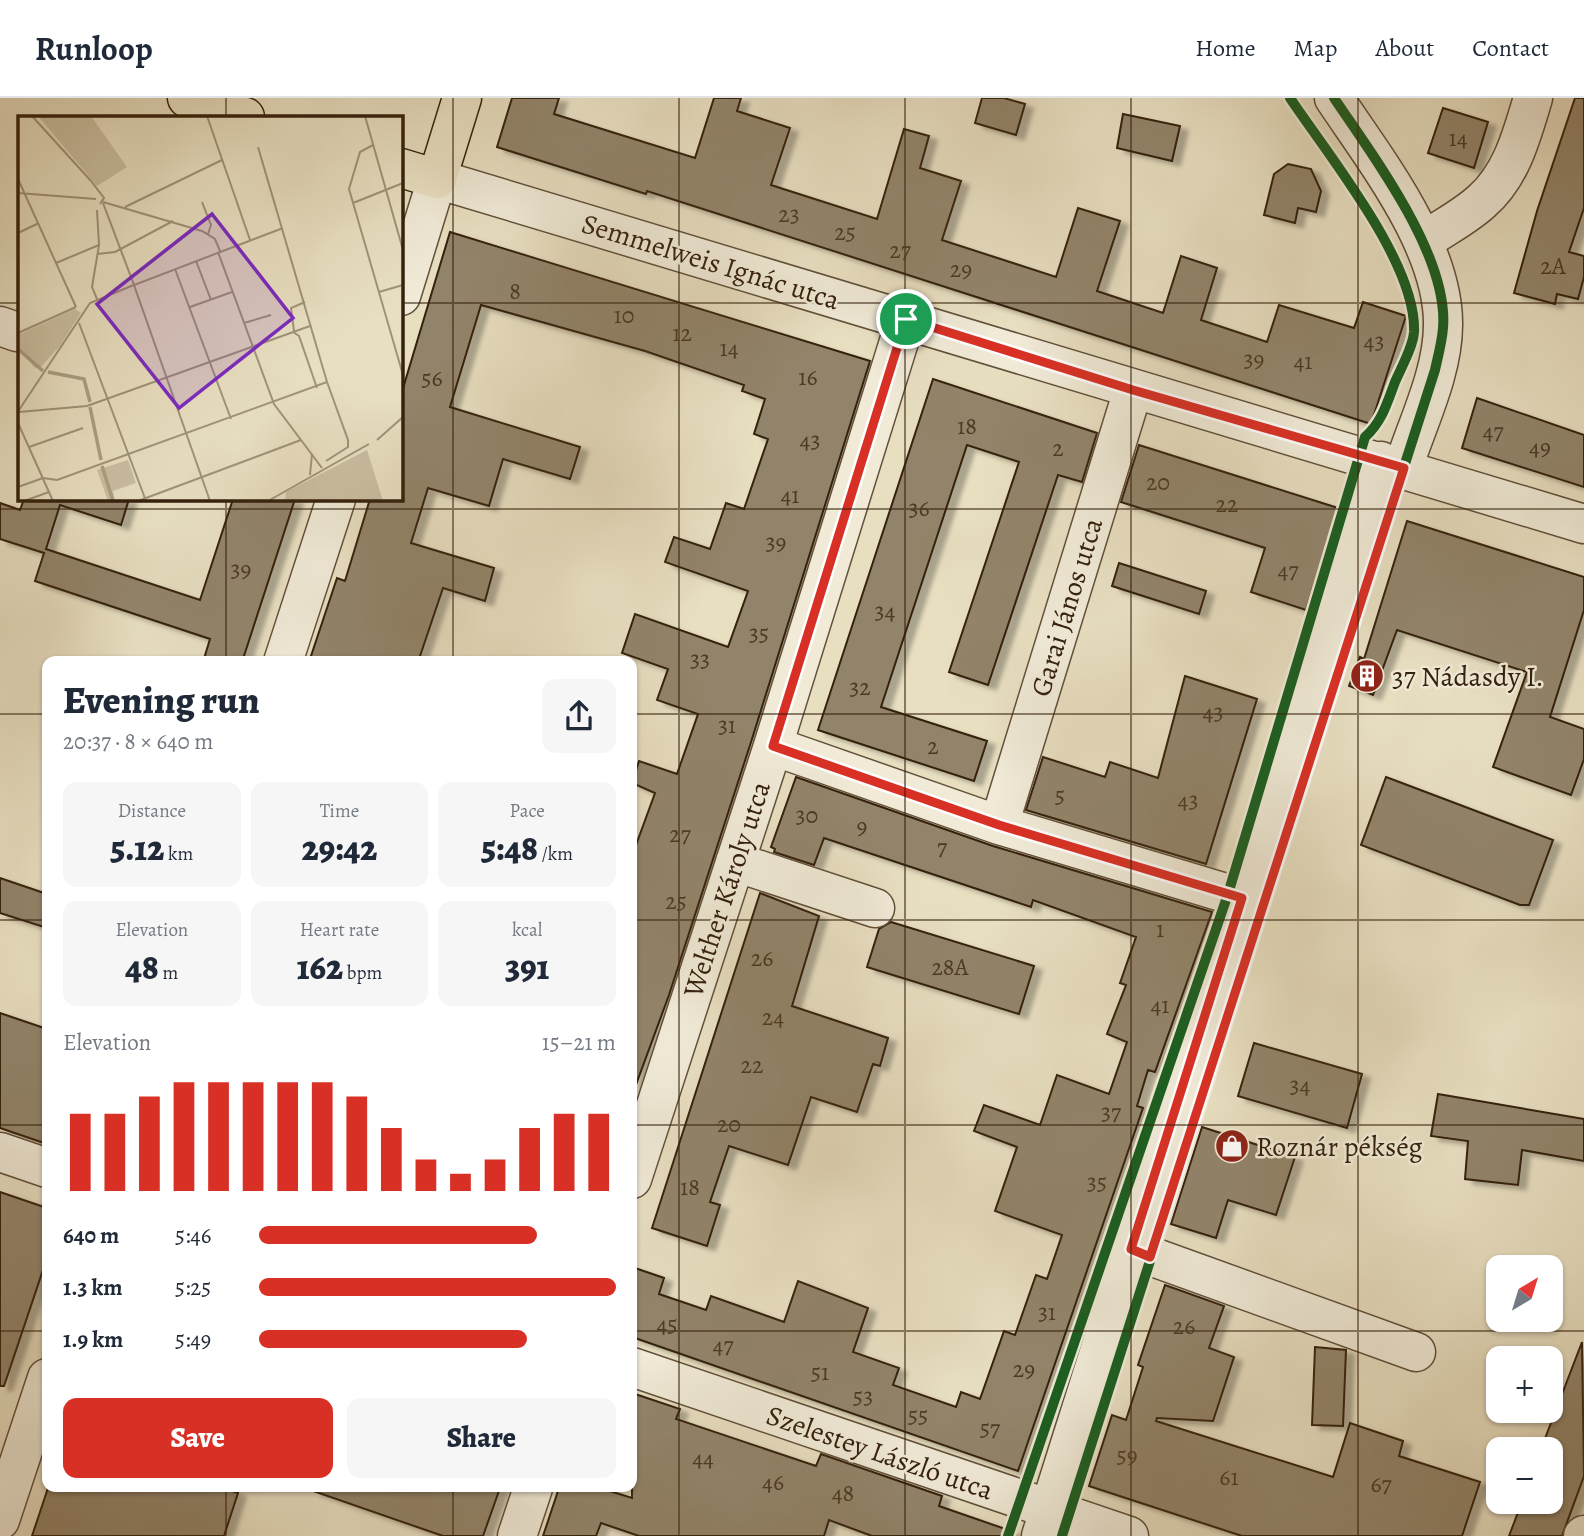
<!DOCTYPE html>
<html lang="en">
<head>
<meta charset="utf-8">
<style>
	:root { --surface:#fff; --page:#f6f6f7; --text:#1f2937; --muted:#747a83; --line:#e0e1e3; --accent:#d93025 }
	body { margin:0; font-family:Alegreya,serif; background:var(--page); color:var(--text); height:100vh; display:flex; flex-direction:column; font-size:26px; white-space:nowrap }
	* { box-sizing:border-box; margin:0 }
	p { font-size:23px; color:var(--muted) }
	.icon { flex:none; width:38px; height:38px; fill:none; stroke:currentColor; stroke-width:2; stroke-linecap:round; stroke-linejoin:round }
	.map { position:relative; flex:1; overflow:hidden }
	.side { position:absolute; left:42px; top:558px; width:595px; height:836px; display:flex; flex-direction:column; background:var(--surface); border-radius:14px; box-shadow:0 2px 5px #0004 }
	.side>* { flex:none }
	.needle { width:46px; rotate:38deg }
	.buttons { position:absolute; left:1486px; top:1157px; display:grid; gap:14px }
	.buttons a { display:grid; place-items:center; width:77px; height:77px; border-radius:14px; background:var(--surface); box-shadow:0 2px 5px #0004; font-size:35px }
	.pin { position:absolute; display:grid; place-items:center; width:60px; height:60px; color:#fff; margin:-30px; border:4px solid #fff; border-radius:50%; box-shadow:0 2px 7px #0007 }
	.round { display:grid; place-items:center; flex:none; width:74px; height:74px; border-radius:14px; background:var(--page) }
	.head { display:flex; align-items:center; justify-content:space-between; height:119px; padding:0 21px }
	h1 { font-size:38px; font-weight:800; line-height:52px }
	.figures { display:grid; grid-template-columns:repeat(3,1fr); gap:10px; height:119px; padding:7px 21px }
	.figures div { display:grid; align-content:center; border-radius:14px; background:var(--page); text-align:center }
	.figures b { font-size:35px; font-weight:800 }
	.figures small { font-size:19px; font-weight:400 }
	.figures p { font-size:19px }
	.chart { height:196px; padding:14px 21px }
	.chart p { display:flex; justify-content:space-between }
	.chart svg { width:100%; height:126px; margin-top:7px; stroke:var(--accent); stroke-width:6 }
	.action { display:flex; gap:14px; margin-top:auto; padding:14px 21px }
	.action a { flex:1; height:80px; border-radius:14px; background:var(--accent); color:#fff; font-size:28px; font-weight:800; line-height:80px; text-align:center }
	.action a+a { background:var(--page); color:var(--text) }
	ul { padding:0 21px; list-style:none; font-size:23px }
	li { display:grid; grid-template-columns:112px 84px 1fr; align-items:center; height:52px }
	li i { height:18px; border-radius:9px; background:var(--accent) }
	header { display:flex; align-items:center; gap:42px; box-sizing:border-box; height:98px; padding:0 35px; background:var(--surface); border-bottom:2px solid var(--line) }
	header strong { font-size:33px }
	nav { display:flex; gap:38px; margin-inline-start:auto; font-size:24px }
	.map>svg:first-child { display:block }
</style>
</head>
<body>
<header>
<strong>Runloop</strong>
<nav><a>Home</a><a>Map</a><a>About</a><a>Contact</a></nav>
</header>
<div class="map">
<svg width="1584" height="1438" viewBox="0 0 1584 1438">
	<defs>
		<filter id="shadow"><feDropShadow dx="8" dy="4.5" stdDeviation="2" flood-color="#0004"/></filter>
	</defs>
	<rect width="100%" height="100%" fill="#e8dfc1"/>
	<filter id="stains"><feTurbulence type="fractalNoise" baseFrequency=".00286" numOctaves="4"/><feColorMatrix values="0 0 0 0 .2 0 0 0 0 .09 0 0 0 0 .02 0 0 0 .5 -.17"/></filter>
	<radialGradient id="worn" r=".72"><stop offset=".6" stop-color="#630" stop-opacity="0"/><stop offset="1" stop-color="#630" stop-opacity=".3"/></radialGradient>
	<!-- building -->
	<path fill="#92846b" stroke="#35210d" stroke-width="2" filter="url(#shadow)" d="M 512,0 L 559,0 L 554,16 L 695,60 L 714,0 L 741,0 L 737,13 L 790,30 L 771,87 L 877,121 L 904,31 L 929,38 L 920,70 L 961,83 L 942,142 L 1056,179 L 1078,110 L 1120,123 L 1097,193 L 1163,215 L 1181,158 L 1217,170 L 1201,222 L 1267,244 L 1279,207 L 1354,230 L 1363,204 L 1406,218 L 1371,326 L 647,93 L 646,96 L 497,49 Z
		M 982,0 L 1004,0 L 1025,6 L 1016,37 L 975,25 Z
		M 1575,0 L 1584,0 L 1584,110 L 1569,154 L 1584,158 L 1584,179 L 1578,201 L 1557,196 L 1555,206 L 1514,195 L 1537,113 Z
		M 1443,10 L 1488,24 L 1474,70 L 1428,55 Z
		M 1123,16 L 1180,28 L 1172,63 L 1117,50 Z
		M 1288,66 L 1311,71 L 1321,93 L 1316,114 L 1298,110 L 1295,125 L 1264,117 L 1274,76 Z
		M 450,134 L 870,263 L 752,641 L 669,897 L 634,992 L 632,991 L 632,758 L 655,695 L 632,685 L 639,663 L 677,676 L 698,616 L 657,602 L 668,571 L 622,555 L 635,516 L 728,549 L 748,493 L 665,464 L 674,439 L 710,451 L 726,405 L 744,411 L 768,341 L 754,336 L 765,301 L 742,293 L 744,287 L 645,253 L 481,207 L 450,309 L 580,349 L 570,381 L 503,361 L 489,408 L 428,390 L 411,445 L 494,470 L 485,503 L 443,490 L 418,564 L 309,564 L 337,480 L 345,483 L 370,401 L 401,401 L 401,297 Z
		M 933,281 L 1097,335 L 1082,384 L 1058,377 L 988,587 L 949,574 L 1019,364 L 967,347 L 881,609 L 987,643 L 974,683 L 818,632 Z
		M 1477,300 L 1584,337 L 1584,389 L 1462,350 Z
		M 1139,347 L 1338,410 L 1306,512 L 1251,494 L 1265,450 L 1121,404 Z
		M 24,401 L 129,401 L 121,427 L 60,407 L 46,451 L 200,502 L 233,401 L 295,401 L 242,564 L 203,564 L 210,541 L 35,483 L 44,455 L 0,441 L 0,405 L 20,412 Z
		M 1407,423 L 1584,479 L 1584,512 L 1550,619 L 1584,631 L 1584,661 L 1571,697 L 1493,669 L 1527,574 L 1397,532 L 1373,597 L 1349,588 L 1360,559 L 1364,561 Z
		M 1119,465 L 1206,493 L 1199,516 L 1112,488 Z
		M 1185,578 L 1257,601 L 1206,766 L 1026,712 L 1043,659 L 1105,679 L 1110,664 L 1158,680 Z
		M 796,679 L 993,748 L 1212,814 L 1155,974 L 1148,972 L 1137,1008 L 1143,1010 L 1018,1373 L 632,1239 L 632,1169 L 664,1180 L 659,1196 L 706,1212 L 711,1198 L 784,1224 L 798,1183 L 868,1210 L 853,1254 L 899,1270 L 893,1287 L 956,1309 L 961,1294 L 980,1301 L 1004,1233 L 1015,1237 L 1036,1177 L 1047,1181 L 1062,1137 L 995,1113 L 1017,1049 L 974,1033 L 984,1007 L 1040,1027 L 1057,977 L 1109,996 L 1127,944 L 1107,936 L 1126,887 L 1120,885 L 1136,839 L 1033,802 L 1031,809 L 824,740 L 814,767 L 774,754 L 775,751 L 771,749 Z
		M 1386,679 L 1553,742 L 1529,807 L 1520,807 L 1361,747 Z
		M 0,780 L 47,796 L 47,830 L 0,815 Z
		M 760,795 L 819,818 L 792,908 L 888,940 L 880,968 L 873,966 L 857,1014 L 811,999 L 788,1067 L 729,1048 L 710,1104 L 720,1107 L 707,1148 L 652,1130 Z
		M 891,824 L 1034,868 L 1019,916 L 867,869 L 879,831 Z
		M 0,915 L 47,931 L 47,1046 L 0,1030 Z
		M 1254,945 L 1362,976 L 1347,1030 L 1238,998 Z
		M 1438,996 L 1584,1021 L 1584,1063 L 1522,1052 L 1518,1087 L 1465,1081 L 1468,1043 L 1431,1038 Z
		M 1202,1029 L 1295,1059 L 1276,1117 L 1228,1102 L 1216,1140 L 1171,1126 Z
		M 0,1094 L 47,1110 L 47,1160 L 4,1288 L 0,1288 Z
		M 1165,1187 L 1224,1208 L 1209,1250 L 1234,1259 L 1213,1323 L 1157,1320 L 1156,1323 L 1333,1379 L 1350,1325 L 1403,1343 L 1399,1358 L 1480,1384 L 1462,1438 L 1242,1438 L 1089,1388 L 1112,1317 L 1126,1322 L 1143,1269 L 1138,1267 Z
		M 1582,1244 L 1584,1378 L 1562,1438 L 1509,1438 L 1522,1404 L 1550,1404 L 1550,1351 L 1541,1351 Z
		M 1315,1249 L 1346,1252 L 1343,1328 L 1312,1327 Z
		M 632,1295 L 680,1311 L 676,1321 L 816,1368 L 821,1356 L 942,1398 L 939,1408 L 1014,1434 L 1014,1438 L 872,1438 L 829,1422 L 824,1438 L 639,1438 L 601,1425 L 596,1438 L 543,1438 L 559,1390 L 600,1390 L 632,1400 Z
		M 48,1390 L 223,1390 L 238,1395 L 224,1438 L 32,1438 Z
		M 314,1390 L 500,1390 L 483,1438 L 443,1438 L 313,1393 Z"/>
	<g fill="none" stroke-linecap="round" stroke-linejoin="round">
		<!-- minor casing -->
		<g stroke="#62503a" stroke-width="41">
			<path id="minor" d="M 1334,0 C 1376,63 1444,149 1443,227 C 1443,275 1417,326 1403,370
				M 1423,144 C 1442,130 1465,119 1482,103 C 1512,77 1522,36 1533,0
				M 401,198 L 437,81 L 1584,426
				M 0,228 L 17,234
				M 283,564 L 336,401
				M 773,648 L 999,727 L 1242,800
				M 999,727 L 1133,292
				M 735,764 L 875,810
				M 0,1054 L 47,1070
				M 632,1081 L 773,648 L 906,221
				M 1131,1151 L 1416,1254
				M 632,1269 L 1129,1438
				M 0,1422 L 47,1280
				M 517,1438 L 533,1390
				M 1041,1438 L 1381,363
				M 1583,1438 L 1584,1437"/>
		</g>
		<!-- major casing -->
		<g stroke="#35210d" stroke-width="41">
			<path id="major" d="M 187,0 L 245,19
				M 401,70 L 437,81 L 462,0"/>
		</g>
		<!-- minor -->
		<use href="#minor" stroke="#f0ead7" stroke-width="38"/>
		<!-- major -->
		<use href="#major" stroke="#e8dfc1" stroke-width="38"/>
		<!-- cycleway casing -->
		<g stroke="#f0ead7" stroke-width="15">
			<path id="cycleway" d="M 1008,1438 L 1228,796 L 1365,339 C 1382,324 1387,305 1395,284 C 1401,270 1413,249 1414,234 C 1417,165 1328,57 1290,0
				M 1062,1438 L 1435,272 C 1438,258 1442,244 1443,230 C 1449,158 1373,58 1334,0"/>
		</g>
		<!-- cycleway -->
		<use href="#cycleway" stroke="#1b5e20" stroke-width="10"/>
	</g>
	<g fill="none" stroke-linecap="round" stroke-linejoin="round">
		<!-- route casing -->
		<g stroke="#fff" stroke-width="14">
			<path id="route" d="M 906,221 L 1133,292 L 1404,370 L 1150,1159 L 1131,1151 L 1242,800 L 999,727 L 773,648 Z"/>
		</g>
		<!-- route -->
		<use href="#route" stroke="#d93025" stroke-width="9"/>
	</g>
	<!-- grid -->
	<path fill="none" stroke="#35210d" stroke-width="2" stroke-opacity="0.55" d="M 226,0 L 226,19M 453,0 L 453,564M 679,0 L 679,1438M 905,0 L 905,1438M 1131,0 L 1131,1438M 1358,0 L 1358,1438M 0,205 L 19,205M 401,205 L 1584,205M 226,401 L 226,564M 0,411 L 1584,411M 0,616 L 47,616M 632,616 L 1584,616M 0,822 L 47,822M 632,822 L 1584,822M 0,1027 L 47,1027M 632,1027 L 1584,1027M 0,1233 L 47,1233M 632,1233 L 1584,1233M 226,1390 L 226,1438M 453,1390 L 453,1438"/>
	<!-- icons -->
	<defs>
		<g id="building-disc" transform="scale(1.75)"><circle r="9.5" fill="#8f2418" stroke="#f0ead7"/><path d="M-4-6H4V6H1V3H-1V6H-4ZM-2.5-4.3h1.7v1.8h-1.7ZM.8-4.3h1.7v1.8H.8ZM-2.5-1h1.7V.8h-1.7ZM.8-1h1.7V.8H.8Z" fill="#fff"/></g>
		<g id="shop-disc" transform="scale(1.75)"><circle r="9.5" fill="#8f2418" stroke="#f0ead7"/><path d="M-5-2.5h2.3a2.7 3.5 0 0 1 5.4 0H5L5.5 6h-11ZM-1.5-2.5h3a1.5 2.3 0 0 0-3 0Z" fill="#fff"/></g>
	</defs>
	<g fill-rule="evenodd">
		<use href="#building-disc" x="1367" y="578"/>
		<use href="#shop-disc" x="1232" y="1048"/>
	</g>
	<g text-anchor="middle" stroke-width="5" stroke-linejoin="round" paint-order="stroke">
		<!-- number labels -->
		<g font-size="24" fill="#4c3a24">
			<text x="1458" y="48">14</text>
			<text x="789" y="124">23</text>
			<text x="845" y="142">25</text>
			<text x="900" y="160">27</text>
			<text x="1553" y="176">2A</text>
			<text x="961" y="179">29</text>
			<text x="515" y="201">8</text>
			<text x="624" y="225">10</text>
			<text x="682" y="243">12</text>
			<text x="1374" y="251">43</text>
			<text x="729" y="258">14</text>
			<text x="1254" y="269">39</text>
			<text x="1303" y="271">41</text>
			<text x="808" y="287">16</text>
			<text x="432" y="288">56</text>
			<text x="967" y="336">18</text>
			<text x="1493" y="341">47</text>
			<text x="810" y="350">43</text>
			<text x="1540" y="357">49</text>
			<text x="1058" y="358">2</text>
			<text x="1158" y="392">20</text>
			<text x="790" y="405">41</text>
			<text x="1227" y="414">22</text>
			<text x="919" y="418">36</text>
			<text x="776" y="452">39</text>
			<text x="241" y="479">39</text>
			<text x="1288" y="480">47</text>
			<text x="885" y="521">34</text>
			<text x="759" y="543">35</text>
			<text x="700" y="569">33</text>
			<text x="860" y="597">32</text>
			<text x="1213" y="622">43</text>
			<text x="727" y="635">31</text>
			<text x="933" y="656">2</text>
			<text x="1060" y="705">5</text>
			<text x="1188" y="710">43</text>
			<text x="807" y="725">30</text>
			<text x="862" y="736">9</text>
			<text x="680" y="744">27</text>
			<text x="942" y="757">7</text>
			<text x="676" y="811">25</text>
			<text x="1160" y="839">1</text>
			<text x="762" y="868">26</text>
			<text x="950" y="877">28A</text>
			<text x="1160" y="915">41</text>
			<text x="773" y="927">24</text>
			<text x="752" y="975">22</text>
			<text x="1300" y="995">34</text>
			<text x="1111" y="1022">37</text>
			<text x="729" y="1034">20</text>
			<text x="1097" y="1092">35</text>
			<text x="690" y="1097">18</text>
			<text x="1047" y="1222">31</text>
			<text x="667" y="1234">45</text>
			<text x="1184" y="1236">26</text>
			<text x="723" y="1255">47</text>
			<text x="1024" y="1279">29</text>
			<text x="820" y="1282">51</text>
			<text x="863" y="1306">53</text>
			<text x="918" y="1325">55</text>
			<text x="990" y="1338">57</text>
			<text x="1127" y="1365">59</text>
			<text x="703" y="1368">44</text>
			<text x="1229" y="1387">61</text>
			<text x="773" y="1392">46</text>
			<text x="1381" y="1394">67</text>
			<text x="843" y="1403">48</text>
		</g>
		<!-- street labels -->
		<g font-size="28" fill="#35210d" stroke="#f0ead7">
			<text transform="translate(711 163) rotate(17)" y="10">Semmelweis Ignác utca</text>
			<text transform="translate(1066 509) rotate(-73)" y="10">Garai János utca</text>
			<text transform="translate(726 791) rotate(-72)" y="10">Welther Károly utca</text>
			<text transform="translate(880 1354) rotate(19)" y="10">Szelestey László utca</text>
		</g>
		<!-- poi labels -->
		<g font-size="28" fill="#35210d" stroke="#f0ead7" text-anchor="start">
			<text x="1392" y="588">37 Nádasdy I.</text>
			<text x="1256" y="1058">Roznár pékség</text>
		</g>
	</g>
	<!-- overview -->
	<g transform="translate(18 18)">
		<rect width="385" height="385" fill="#e8dfc1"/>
		<path d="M 20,0 L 73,0 L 109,51 L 79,70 ZM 57,193 L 63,197 L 41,231 L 21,253 L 16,251 L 0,232 L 0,219 ZM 349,334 L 365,385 L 267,385 L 268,376 ZM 110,344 L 118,367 L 95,375 L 97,385 L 90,385 L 79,354 Z" fill="#cabfa2"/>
		<path fill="none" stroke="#ab9e84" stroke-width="3.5" d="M 0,233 L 25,255M 30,256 L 66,263 L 72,286M 72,291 L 83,344M 84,350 L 95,385"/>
		<path fill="none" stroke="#a09379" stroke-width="2" d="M 14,0 L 73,65 L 86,82 L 82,88M 189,0 L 232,124M 347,0 L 385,134M 355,29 L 342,36 L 331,73 L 385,259M 240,31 L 309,266 L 330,324 L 330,331 L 308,345M 0,63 L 58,191M 0,77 L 78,83M 85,86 L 184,115 L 197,123 L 202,135M 184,86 L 193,109 L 190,118M 335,87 L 385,67M 107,91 L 204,44M 0,117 L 21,107M 200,136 L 256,288 L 304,352M 79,138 L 97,136 L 155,105M 178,145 L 193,184M 38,147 L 81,129M 157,153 L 213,303M 361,176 L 385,169M 79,183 L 74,171 L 81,129 L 79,94M 172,191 L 214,176M 61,207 L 128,385M 226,207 L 253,199M 276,215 L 273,192 L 287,186M 275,216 L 281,220 L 299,272M 0,217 L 58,191M 1,294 L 72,187 L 116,169 L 85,87M 1,296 L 69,290 L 292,210M 0,307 L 35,385M 359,324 L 385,301M 11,331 L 65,312M 292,359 L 294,338M 25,362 L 39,364 L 309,266M 0,371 L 25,362M 6,385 L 31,376M 120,385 L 283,324M 192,385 L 116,169 L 265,112M 250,385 L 351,328"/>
		<path fill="#7b2cbf" fill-opacity="0.15" stroke="#7b2cbf" stroke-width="3.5" d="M 194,98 L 275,202 L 161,292 L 79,188 Z"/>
		<rect width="385" height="385" fill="none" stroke="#35210d" stroke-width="3.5"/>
	</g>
	<rect width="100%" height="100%" filter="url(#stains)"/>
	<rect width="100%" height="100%" fill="url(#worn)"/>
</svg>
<div class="buttons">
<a><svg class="needle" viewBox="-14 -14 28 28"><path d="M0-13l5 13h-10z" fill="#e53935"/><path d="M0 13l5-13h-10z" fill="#747a83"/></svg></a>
<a>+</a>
<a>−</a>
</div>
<div class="pin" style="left:906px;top:221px;background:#1e9e55"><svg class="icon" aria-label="arrive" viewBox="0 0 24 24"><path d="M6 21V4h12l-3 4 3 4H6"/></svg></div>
<section class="side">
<div class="head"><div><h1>Evening run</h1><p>20:37 · 8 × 640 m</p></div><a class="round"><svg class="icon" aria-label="share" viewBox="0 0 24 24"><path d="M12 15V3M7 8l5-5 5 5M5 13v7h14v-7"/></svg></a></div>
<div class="figures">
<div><p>Distance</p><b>5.12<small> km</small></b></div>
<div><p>Time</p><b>29:42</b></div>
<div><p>Pace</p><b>5:48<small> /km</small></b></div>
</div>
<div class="figures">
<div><p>Elevation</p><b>48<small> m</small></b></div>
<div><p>Heart rate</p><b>162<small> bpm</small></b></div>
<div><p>kcal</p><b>391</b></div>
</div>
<div class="chart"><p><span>Elevation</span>15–21 m</p>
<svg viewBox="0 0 160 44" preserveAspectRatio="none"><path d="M5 44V17M15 44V17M25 44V11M35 44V6M45 44V6M55 44V6M65 44V6M75 44V6M85 44V11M95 44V22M105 44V33M115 44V38M125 44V33M135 44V22M145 44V17M155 44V17"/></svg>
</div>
<ul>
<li><b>640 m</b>5:46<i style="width:78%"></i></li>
<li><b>1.3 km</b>5:25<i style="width:100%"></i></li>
<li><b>1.9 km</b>5:49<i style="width:75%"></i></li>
</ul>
<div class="action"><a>Save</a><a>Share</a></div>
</section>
</div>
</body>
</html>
